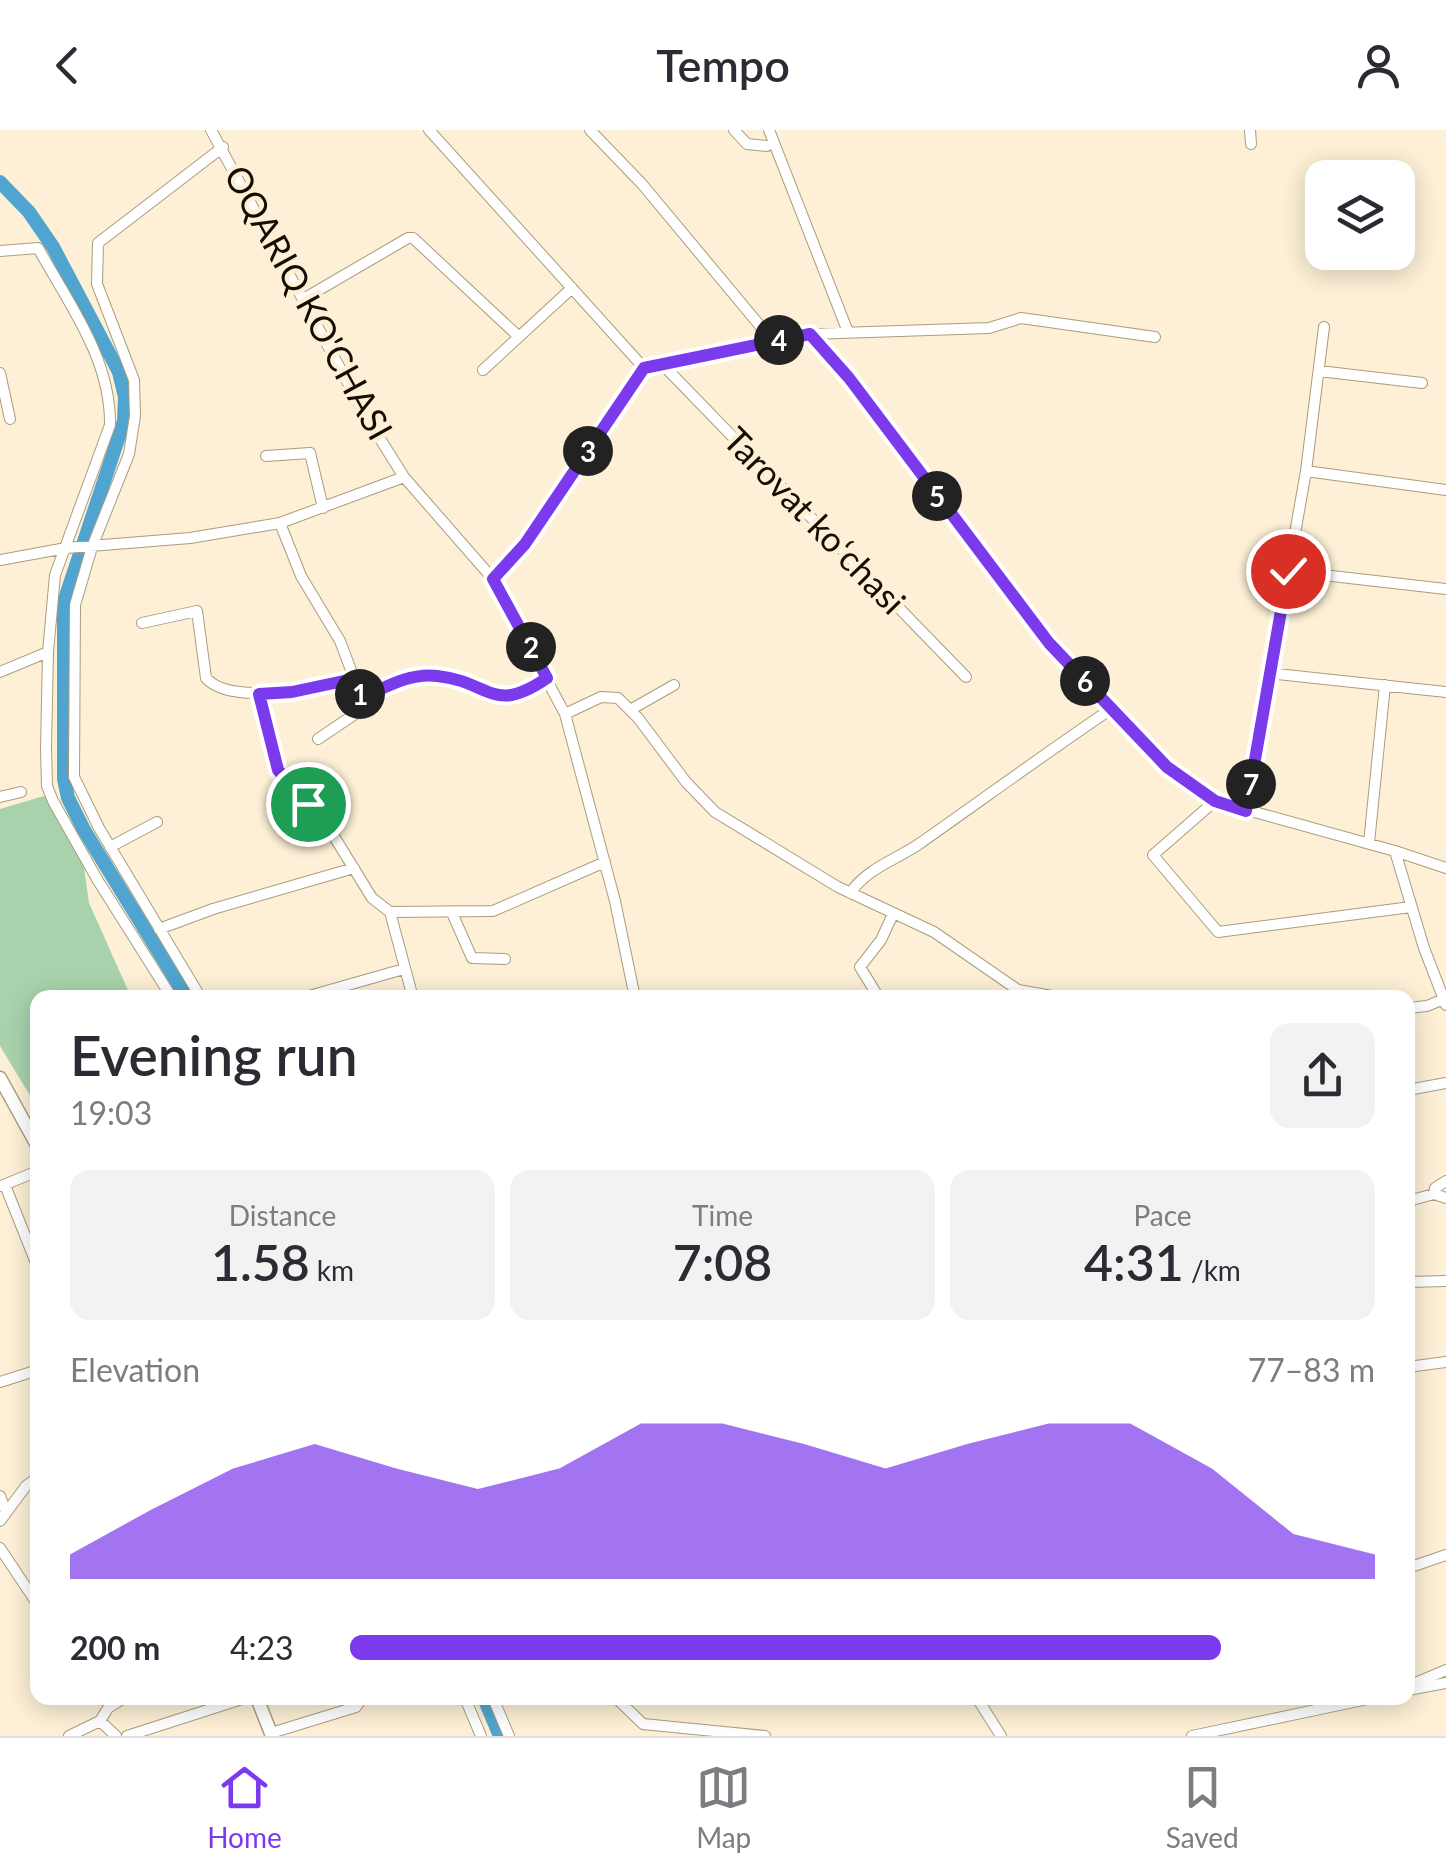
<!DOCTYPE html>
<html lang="en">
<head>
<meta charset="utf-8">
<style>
	:root { --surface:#fff; --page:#f2f2f3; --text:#2b2b33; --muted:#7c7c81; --line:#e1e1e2; --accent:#7c3aed }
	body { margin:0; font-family:Lato,sans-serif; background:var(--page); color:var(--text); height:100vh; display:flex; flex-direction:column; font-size:38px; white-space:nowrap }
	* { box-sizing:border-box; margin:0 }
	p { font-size:32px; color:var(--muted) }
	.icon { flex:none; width:55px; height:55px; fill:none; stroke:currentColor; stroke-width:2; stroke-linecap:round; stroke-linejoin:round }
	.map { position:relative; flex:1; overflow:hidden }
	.details { position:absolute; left:30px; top:860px; width:1385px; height:715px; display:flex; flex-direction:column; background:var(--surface); border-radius:20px; box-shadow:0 5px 25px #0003 }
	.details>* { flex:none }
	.buttons { position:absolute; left:1305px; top:30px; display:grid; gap:20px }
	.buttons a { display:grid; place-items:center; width:110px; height:110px; border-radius:20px; background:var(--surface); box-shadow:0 5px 25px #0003; font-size:50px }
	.pin { position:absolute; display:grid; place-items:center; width:85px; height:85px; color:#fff; margin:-42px; border:5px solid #fff; border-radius:50%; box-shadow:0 2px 10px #0007 }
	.km { position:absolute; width:50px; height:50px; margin:-25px; border-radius:50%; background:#222; color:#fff; font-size:28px; line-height:50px; text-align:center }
	.round { display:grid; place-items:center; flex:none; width:105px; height:105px; border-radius:20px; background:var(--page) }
	.overview { display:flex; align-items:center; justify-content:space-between; height:170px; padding:0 40px }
	h1 { font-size:55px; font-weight:600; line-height:75px }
	.metrics { display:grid; grid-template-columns:repeat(3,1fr); gap:15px; height:170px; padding:10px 40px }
	.metrics div { display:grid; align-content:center; border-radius:20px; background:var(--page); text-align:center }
	.metrics b { font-size:50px; font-weight:600 }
	.metrics small { font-size:28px; font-weight:400 }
	.metrics p { font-size:28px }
	.chart { height:280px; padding:20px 40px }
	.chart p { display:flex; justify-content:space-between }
	.chart svg { width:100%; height:180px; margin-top:10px; fill:var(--accent); opacity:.7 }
	ul { padding:0 40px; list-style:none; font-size:32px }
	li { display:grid; grid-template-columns:160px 120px 1fr; align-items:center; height:75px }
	li i { height:25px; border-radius:12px; background:var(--accent) }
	header { display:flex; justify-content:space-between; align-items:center; height:130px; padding:0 40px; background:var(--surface); font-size:45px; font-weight:600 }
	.dock { display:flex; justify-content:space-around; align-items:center; height:140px; border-top:2px solid var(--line); background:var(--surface); font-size:28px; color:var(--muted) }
	.dock a { display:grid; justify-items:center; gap:5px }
	.dock .active { color:var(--accent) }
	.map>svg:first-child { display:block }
</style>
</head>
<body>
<header><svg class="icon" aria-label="back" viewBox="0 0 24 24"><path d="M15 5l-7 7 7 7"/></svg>Tempo<svg class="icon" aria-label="person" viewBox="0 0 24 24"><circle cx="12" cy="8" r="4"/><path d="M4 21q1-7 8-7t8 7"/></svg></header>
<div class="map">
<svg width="1446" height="1606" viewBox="0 0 1446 1606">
	<rect width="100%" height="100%" fill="#fdf0d6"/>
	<!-- green -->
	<path fill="#a8d2ac" d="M 47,665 L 83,730 L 89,773 L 131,867 L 38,868 L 37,977 L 0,916 L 0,679 Z"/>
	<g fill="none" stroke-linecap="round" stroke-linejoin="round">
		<!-- river -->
		<path stroke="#4fa5cf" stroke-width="14" d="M 0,52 L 29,82 L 53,117 L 119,242 L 125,267 L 124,291 L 64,472 L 64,649 L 68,668 L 84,700 L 187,868
			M 484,1568 L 500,1606"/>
		<!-- minor casing -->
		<g stroke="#ab9c7d" stroke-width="12">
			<path id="minor" d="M 211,0 L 367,288 L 404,347 L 493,449 L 565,584 L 615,771 L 635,868
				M 429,0 L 644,238
				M 590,0 L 642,54 L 761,197 L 768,212
				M 734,0 L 747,14 L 767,16
				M 769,0 L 848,202
				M 1250,0 L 1251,14
				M 0,121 L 38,118 C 69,174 111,229 110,295 L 55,445 L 48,522
				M 305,168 L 408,108 L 413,108 L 517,205
				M 810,204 L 849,248 L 1029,490 L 1167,637 L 1215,671 L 1395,721 L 1424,818 L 1446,875
				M 662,234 L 966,547
				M 483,240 L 572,158
				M 1319,241 L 1422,253
				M 0,243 L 10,289
				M 266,326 L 310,323 L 323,378
				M 1306,341 L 1446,360
				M 280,393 L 301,446 L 340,511 L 363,572 L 361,580 L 318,609
				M 0,430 L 66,418 L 190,408 L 280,393 L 404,347
				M 1288,441 L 1446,459
				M 493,449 L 525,414 L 644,238 L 810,204 L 989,198 L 1021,188 L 1155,207
				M 142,493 L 197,481 L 206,548 C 230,576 322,558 353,549
				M 0,542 L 48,522 L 46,619 L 47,656 L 53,671 L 97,749 L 172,868
				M 1268,543 L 1446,562
				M 259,564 L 278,640 L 288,654 L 327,695 L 372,768 L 390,782 L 413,868
				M 362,568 C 386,557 409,543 437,546 C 492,551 490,587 547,548
				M 630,580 L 674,555
				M 565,584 L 601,567 L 618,568 L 638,588 L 686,652 L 715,682 L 838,757 L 934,802 L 1018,860 L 1063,868
				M 0,667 L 21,662
				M 1215,671 L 1153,725 L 1218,802 L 1411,777
				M 1246,681 L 1306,341 L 1324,197
				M 1369,713 L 1385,555
				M 110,717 L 157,692
				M 1395,721 L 1446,738
				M 850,763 C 869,737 894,731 919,714 C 983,669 1046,623 1111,579
				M 390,782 L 493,781 L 605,732
				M 452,783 L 472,828 L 505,829
				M 159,799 L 213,779 L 354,738
				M 201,868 L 99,698 L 74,647 L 75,475 L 92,417 L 129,324 L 135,286 L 134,250 L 97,154 L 98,113 L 223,17
				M 302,868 L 404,839
				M 879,868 L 860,837 L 881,810 L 893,784
				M 1408,878 L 1427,876 L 1444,869
				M 1408,960 L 1446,953
				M 5,1055 L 38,1138
				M 1,1056 L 38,1041
				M 1434,1064 L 1435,1058 L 1446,1051
				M 1408,1071 L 1434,1064 L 1446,1068
				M 1408,1152 L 1446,1151
				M 1408,1237 L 1446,1232
				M 0,1252 L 38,1240
				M 0,1366 L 6,1382
				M 0,1391 L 26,1356 L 38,1347
				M 0,1418 L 38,1475
				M 1408,1438 L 1446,1425
				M 1408,1556 L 1446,1540
				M 1408,1560 L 1446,1553
				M 465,1568 L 481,1606
				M 493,1568 L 509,1606
				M 616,1568 L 643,1594 L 724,1602 L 725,1606
				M 977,1568 L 1001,1606
				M 100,1591 L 116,1606
				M 724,1602 L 765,1606
				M 271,1603 L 356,1577 L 362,1568
				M 69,1606 L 100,1591 L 108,1578 L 124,1568
				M 127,1606 L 245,1568
				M 1192,1606 L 1372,1568"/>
		</g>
		<!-- major casing -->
		<g stroke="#ab9c7d" stroke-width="15">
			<path id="major" d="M 0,948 L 38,1017
				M 257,1568 L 272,1606"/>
		</g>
		<!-- minor -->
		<use href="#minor" stroke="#fff" stroke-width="10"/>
		<!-- major -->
		<use href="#major" stroke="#fff" stroke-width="12"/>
	</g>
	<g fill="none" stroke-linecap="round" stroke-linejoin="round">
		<!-- route casing -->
		<g stroke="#fff" stroke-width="20">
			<path id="route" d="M 308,674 L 278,640 L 259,564 L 292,562 L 353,549 L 362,568 C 386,557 409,543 437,546 C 490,551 492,586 547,548 L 493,449 L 525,414 L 644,238 L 810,204 L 849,248 L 1049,513 L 1167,637 L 1215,671 L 1246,681 L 1288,441"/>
		</g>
		<!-- route -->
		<use href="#route" stroke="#7c3aed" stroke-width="12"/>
	</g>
	<g text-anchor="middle" stroke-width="9" stroke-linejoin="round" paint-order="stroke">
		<!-- street labels -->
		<g font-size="35" fill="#130d03" stroke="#fdf0d6">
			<text transform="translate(308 173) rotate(61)" y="12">OQARIQ KO'CHASI</text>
			<text transform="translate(814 391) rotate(46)" y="12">Tarovat koʻchasi</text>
		</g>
	</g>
</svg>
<div class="buttons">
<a><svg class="icon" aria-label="layers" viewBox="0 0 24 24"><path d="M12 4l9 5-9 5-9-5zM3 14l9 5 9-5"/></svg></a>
</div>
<div class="pin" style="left:308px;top:674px;background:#1e9e55"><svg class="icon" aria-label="arrive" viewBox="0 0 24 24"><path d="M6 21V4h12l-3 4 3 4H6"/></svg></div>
<div class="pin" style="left:1288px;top:441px;background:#d93025"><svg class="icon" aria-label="check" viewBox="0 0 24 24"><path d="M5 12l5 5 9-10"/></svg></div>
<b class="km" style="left:360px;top:564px">1</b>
<b class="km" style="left:531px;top:517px">2</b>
<b class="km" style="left:588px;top:321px">3</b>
<b class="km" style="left:779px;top:210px">4</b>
<b class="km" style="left:937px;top:366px">5</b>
<b class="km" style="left:1085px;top:551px">6</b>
<b class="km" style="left:1251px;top:654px">7</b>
<section class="details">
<div class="overview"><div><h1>Evening run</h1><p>19:03</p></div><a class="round"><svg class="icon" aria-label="share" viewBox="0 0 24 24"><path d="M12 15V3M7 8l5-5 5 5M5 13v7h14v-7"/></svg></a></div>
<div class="metrics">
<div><p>Distance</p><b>1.58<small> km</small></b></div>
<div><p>Time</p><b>7:08</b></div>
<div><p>Pace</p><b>4:31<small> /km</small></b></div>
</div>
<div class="chart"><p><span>Elevation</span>77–83 m</p>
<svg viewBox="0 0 160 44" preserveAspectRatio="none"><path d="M0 44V38L10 27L20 17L30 11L40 17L50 22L60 17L70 6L80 6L90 11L100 17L110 11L120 6L130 6L140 17L150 33L160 38V44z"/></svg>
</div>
<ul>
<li><b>200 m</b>4:23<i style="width:85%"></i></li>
</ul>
</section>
</div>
<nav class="dock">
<a class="active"><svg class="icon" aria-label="home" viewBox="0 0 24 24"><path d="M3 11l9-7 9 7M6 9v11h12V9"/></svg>Home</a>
<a><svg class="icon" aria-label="map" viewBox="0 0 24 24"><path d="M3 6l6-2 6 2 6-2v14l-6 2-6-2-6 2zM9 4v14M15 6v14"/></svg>Map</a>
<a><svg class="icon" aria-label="saved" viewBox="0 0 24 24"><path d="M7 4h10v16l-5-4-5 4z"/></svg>Saved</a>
</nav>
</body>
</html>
